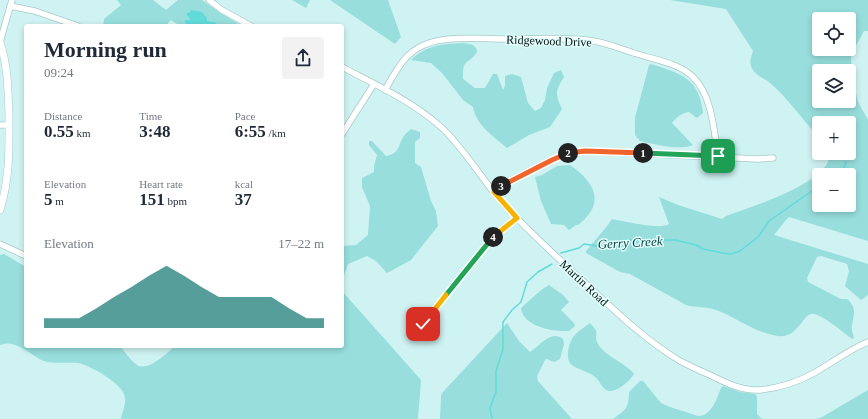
<!DOCTYPE html>
<html lang="en">
<head>
<meta charset="utf-8">
<style>
	:root { --surface:#fff; --page:#f2f2f3; --text:#1f2937; --muted:#747a83; --accent:#0f766e }
	body { margin:0; font-family:Georgia,serif; background:var(--page); color:var(--text); height:100vh; display:flex; flex-direction:column; font-size:15px; white-space:nowrap }
	* { box-sizing:border-box; margin:0 }
	p { font-size:13px; color:var(--muted) }
	.icon { flex:none; width:22px; height:22px; fill:none; stroke:currentColor; stroke-width:2; stroke-linecap:round; stroke-linejoin:round }
	.map { position:relative; flex:1; overflow:hidden }
	.panel { position:absolute; left:24px; top:24px; width:320px; height:324px; display:flex; flex-direction:column; background:var(--surface); border-radius:4px; box-shadow:0 2px 6px #0003 }
	.panel>* { flex:none }
	.buttons { position:absolute; left:812px; top:12px; display:grid; gap:8px }
	.buttons a { display:grid; place-items:center; width:44px; height:44px; border-radius:4px; background:var(--surface); box-shadow:0 2px 6px #0003; font-size:20px }
	.pin { position:absolute; display:grid; place-items:center; width:34px; height:34px; color:#fff; margin:-17px; border-radius:8px; box-shadow:0 2px 6px #0006 }
	.km { position:absolute; width:20px; height:20px; margin:-10px; border-radius:50%; background:#222; color:#fff; font-size:11px; line-height:20px; text-align:center }
	.round { display:grid; place-items:center; flex:none; width:42px; height:42px; border-radius:4px; background:var(--page) }
	.head { display:flex; align-items:center; justify-content:space-between; height:68px; padding:0 20px }
	h1 { font-size:22px; font-weight:700; line-height:30px }
	.metrics { display:grid; grid-template-columns:repeat(3,1fr); gap:6px; height:68px; padding:4px 20px }
	.metrics div { display:grid; align-content:center }
	.metrics b { font-size:17px; font-weight:700 }
	.metrics small { font-size:11px; font-weight:400 }
	.metrics p { font-size:11px }
	.chart { height:112px; padding:8px 20px }
	.chart p { display:flex; justify-content:space-between }
	.chart svg { width:100%; height:72px; margin-top:4px; fill:var(--accent); opacity:.7 }
	.map>svg:first-child { display:block }
</style>
</head>
<body>
<div class="map">
<svg width="868" height="419" viewBox="0 0 868 419">
	<rect width="100%" height="100%" fill="#cff3f2"/>
	<!-- green -->
	<path fill="#97dedc" fill-rule="evenodd" d="M 117,0 L 153,0 L 166,10 L 178,0 L 202,0 L 219,12 L 242,26 L 219,26 L 215,22 L 207,21 L 200,12 L 190,11 L 186,14 L 190,20 L 184,20 L 187,26 L 180,26 L 171,20 L 168,23 L 168,26 L 103,26 L 104,19 L 121,5 Z
		M 292,0 L 310,0 L 306,8 Z
		M 330,0 L 388,0 L 401,37 L 395,44 Z
		M 670,0 L 868,0 L 868,31 L 864,31 L 852,53 L 851,58 L 853,81 L 858,102 L 868,120 L 868,241 L 789,217 L 786,220 L 774,235 L 868,264 L 868,295 L 861,300 L 845,286 L 849,271 L 847,264 L 821,256 L 817,257 L 807,278 L 808,282 L 841,299 L 847,299 C 857,308 854,314 852,325 C 851,329 853,334 854,338 L 852,339 C 843,332 824,316 814,314 C 803,311 799,339 778,336 C 755,333 736,317 716,310 C 705,306 696,308 686,305 L 630,274 L 620,272 L 586,253 L 586,251 L 608,225 L 612,219 C 623,221 661,230 669,224 L 659,197 L 678,205 L 722,219 L 726,216 C 746,209 835,181 829,153 L 849,153 L 849,123 L 819,123 L 819,138 C 804,121 786,96 769,82 C 762,77 754,75 751,66 C 749,61 752,55 753,51 L 726,9 ZM 819,19 L 849,19 L 849,49 L 819,49 ZM 819,71 L 849,71 L 849,101 L 819,101 ZM 819,175 L 849,175 L 849,205 L 819,205 Z
		M 463,43 C 470,44 476,44 477,52 C 469,65 462,57 463,79 L 475,88 L 485,88 L 493,74 L 497,74 L 503,90 L 505,86 L 505,76 L 512,74 L 521,77 L 528,103 L 535,111 L 541,108 L 545,100 L 547,88 L 554,73 L 561,70 L 564,77 C 555,92 555,93 562,109 L 550,127 L 529,135 L 507,148 C 494,137 476,125 473,107 L 463,100 L 442,73 L 431,63 L 411,60 C 426,45 443,44 463,43 Z
		M 651,64 C 682,74 699,78 703,113 L 697,118 L 689,112 C 681,113 676,118 672,123 L 693,145 C 679,151 655,144 640,141 L 635,135 L 635,118 L 649,65 Z
		M 411,129 L 420,132 L 420,138 L 415,142 L 415,163 L 421,167 L 431,201 L 436,211 L 438,226 L 411,260 L 387,273 L 376,261 L 367,256 L 348,264 L 342,281 L 342,246 L 356,245 L 368,235 L 370,206 L 362,187 L 362,178 L 374,172 L 374,166 L 377,155 L 369,145 L 369,141 L 372,141 L 386,156 C 401,153 397,146 404,136 C 406,133 409,131 411,129 Z
		M 570,165 C 586,176 604,194 589,214 C 586,218 582,222 578,225 L 576,225 L 569,230 L 564,225 L 551,224 L 541,201 L 535,177 L 542,175 L 557,166 Z
		M 4,254 L 26,267 L 26,346 L 120,346 C 124,351 132,362 137,365 C 148,372 167,353 175,346 L 342,346 L 342,291 L 421,380 L 418,419 L 121,419 C 122,413 126,404 125,398 C 125,385 90,365 78,363 C 68,362 53,364 44,361 C 31,356 16,338 0,345 L 0,255 Z
		M 549,285 L 563,295 L 569,302 L 561,310 L 574,323 L 575,326 L 569,331 C 554,332 523,327 521,308 L 541,290 Z
		M 507,323 L 519,341 L 530,352 C 539,346 552,329 563,339 L 564,344 L 560,359 L 554,362 L 547,359 L 545,360 L 537,376 L 538,381 L 572,419 L 440,419 L 441,395 L 442,393 Z
		M 590,323 L 596,330 C 597,334 595,338 597,342 C 603,356 625,362 634,374 C 630,381 617,392 609,391 C 602,390 600,380 594,376 C 587,371 579,370 572,365 C 565,360 568,346 572,339 C 575,333 585,327 590,323 Z
		M 640,381 L 643,381 L 661,403 L 670,407 L 698,416 C 712,416 717,398 721,388 L 723,386 L 740,392 L 755,394 L 757,397 L 757,414 L 762,419 L 613,419 C 625,410 629,409 629,392 Z
		M 868,390 L 868,419 L 816,419 L 822,417 Z"/>
	<!-- water -->
	<path fill="#61dbda" d="M 192,10 L 202,12 L 207,18 L 207,21 L 215,22 L 219,26 L 187,26 L 184,20 L 190,20 L 186,14 Z"/>
	<g fill="none" stroke-linecap="round" stroke-linejoin="round">
		<!-- stream -->
		<path stroke="#61dbda" stroke-width="1.5" d="M 840,175 L 842,173 L 846,162
			M 561,253 L 579,248 L 584,244 L 597,246 L 608,245 L 618,241 L 627,240 L 675,240 L 696,245 L 703,249 L 723,253 L 731,254 L 740,251 L 758,237 L 769,221 L 819,186
			M 492,419 L 490,408 L 496,392 L 496,371 L 503,349 L 503,322 L 512,310 L 521,302 L 527,282 L 538,272 L 552,264"/>
		<!-- minor casing -->
		<g stroke="#a7cac9" stroke-width="7">
			<path id="minor" d="M 209,0 L 222,10 L 251,26
				M 10,6 L 35,11 L 78,26
				M 0,42 L 12,0
				M 342,67 C 376,85 412,101 441,127 C 464,148 480,177 501,201 C 523,226 547,248 571,270 C 606,302 640,337 680,361 C 690,366 700,371 710,375 C 726,383 742,391 760,390 C 778,388 798,382 814,373 C 832,363 848,350 868,342
				M 385,90 C 395,73 404,53 424,45 C 446,35 487,39 511,39 C 538,39 567,37 593,41 C 607,43 621,49 634,53 C 652,59 679,63 693,77 C 712,95 714,131 718,156
				M 0,125 L 9,125
				M 342,134 L 374,84
				M 493,192 L 505,183 L 552,160 L 569,153 L 585,151 L 758,159 L 773,158
				M 0,244 L 26,256
				M 433,334 L 424,325 L 423,323 L 492,238 L 501,230 L 517,218"/>
		</g>
		<!-- tertiary casing -->
		<g stroke="#a7cac9" stroke-width="8">
			<path id="tertiary" d="M 0,42 C 8,66 8,90 9,115 C 9,147 10,179 0,210"/>
		</g>
		<!-- minor -->
		<use href="#minor" stroke="#fff" stroke-width="5.5"/>
		<!-- tertiary -->
		<use href="#tertiary" stroke="#fff" stroke-width="7"/>
	</g>
	<g fill="none" stroke-linecap="round" stroke-linejoin="round">
		<!-- split-1 casing -->
		<g stroke="#fff" stroke-width="8">
			<path id="split-1" d="M 643,153 L 718,156"/>
		</g>
		<!-- split-2 casing -->
		<g stroke="#fff" stroke-width="8">
			<path id="split-2" d="M 568,153 L 585,151 L 643,153"/>
		</g>
		<!-- split-3 casing -->
		<g stroke="#fff" stroke-width="8">
			<path id="split-3" d="M 501,186 L 552,160 L 568,153"/>
		</g>
		<!-- split-4 casing -->
		<g stroke="#fff" stroke-width="8">
			<path id="split-4" d="M 493,237 L 517,218 L 494,192 L 501,186"/>
		</g>
		<!-- split-5 casing -->
		<g stroke="#fff" stroke-width="8">
			<path id="split-5" d="M 446,295 L 493,237"/>
		</g>
		<!-- split-6 casing -->
		<g stroke="#fff" stroke-width="8">
			<path id="split-6" d="M 423,324 L 446,295"/>
		</g>
		<!-- split-1 -->
		<use href="#split-1" stroke="#22a559" stroke-width="5"/>
		<!-- split-2 -->
		<use href="#split-2" stroke="#f0652b" stroke-width="5"/>
		<!-- split-3 -->
		<use href="#split-3" stroke="#f0652b" stroke-width="5"/>
		<!-- split-4 -->
		<use href="#split-4" stroke="#f5b400" stroke-width="5"/>
		<!-- split-5 -->
		<use href="#split-5" stroke="#22a559" stroke-width="5"/>
		<!-- split-6 -->
		<use href="#split-6" stroke="#f5b400" stroke-width="5"/>
	</g>
	<g text-anchor="middle" stroke-width="3" stroke-linejoin="round" paint-order="stroke">
		<!-- street labels -->
		<g font-size="12" fill="#040f0f" stroke="#e2fffe">
			<text transform="translate(549 41) rotate(2)" y="4">Ridgewood Drive</text>
			<text transform="translate(584 283) rotate(43)" y="4">Martin Road</text>
		</g>
		<!-- water labels -->
		<g font-size="13" font-style="italic" fill="#003b3b" stroke="#e2fffe">
			<text transform="translate(630 242) rotate(-3)" y="5">Gerry Creek</text>
		</g>
	</g>
</svg>
<div class="buttons">
<a><svg class="icon" aria-label="locate" viewBox="0 0 24 24"><circle cx="12" cy="12" r="6"/><path d="M12 2v4M12 18v4M2 12h4M18 12h4"/></svg></a>
<a><svg class="icon" aria-label="layers" viewBox="0 0 24 24"><path d="M12 4l9 5-9 5-9-5zM3 14l9 5 9-5"/></svg></a>
<a>+</a>
<a>−</a>
</div>
<div class="pin" style="left:718px;top:156px;background:#1e9e55"><svg class="icon" aria-label="arrive" viewBox="0 0 24 24"><path d="M6 21V4h12l-3 4 3 4H6"/></svg></div>
<div class="pin" style="left:423px;top:324px;background:#d93025"><svg class="icon" aria-label="check" viewBox="0 0 24 24"><path d="M5 12l5 5 9-10"/></svg></div>
<b class="km" style="left:643px;top:153px">1</b>
<b class="km" style="left:568px;top:153px">2</b>
<b class="km" style="left:501px;top:186px">3</b>
<b class="km" style="left:493px;top:237px">4</b>
<section class="panel">
<div class="head"><div><h1>Morning run</h1><p>09:24</p></div><a class="round"><svg class="icon" aria-label="share" viewBox="0 0 24 24"><path d="M12 15V3M7 8l5-5 5 5M5 13v7h14v-7"/></svg></a></div>
<div class="metrics">
<div><p>Distance</p><b>0.55<small> km</small></b></div>
<div><p>Time</p><b>3:48</b></div>
<div><p>Pace</p><b>6:55<small> /km</small></b></div>
</div>
<div class="metrics">
<div><p>Elevation</p><b>5<small> m</small></b></div>
<div><p>Heart rate</p><b>151<small> bpm</small></b></div>
<div><p>kcal</p><b>37</b></div>
</div>
<div class="chart"><p><span>Elevation</span>17–22 m</p>
<svg viewBox="0 0 160 44" preserveAspectRatio="none"><path d="M0 44V38L10 38L20 38L30 32L40 25L50 19L60 12L70 6L80 12L90 19L100 25L110 25L120 25L130 25L140 32L150 38L160 38V44z"/></svg>
</div>
</section>
</div>
</body>
</html>
